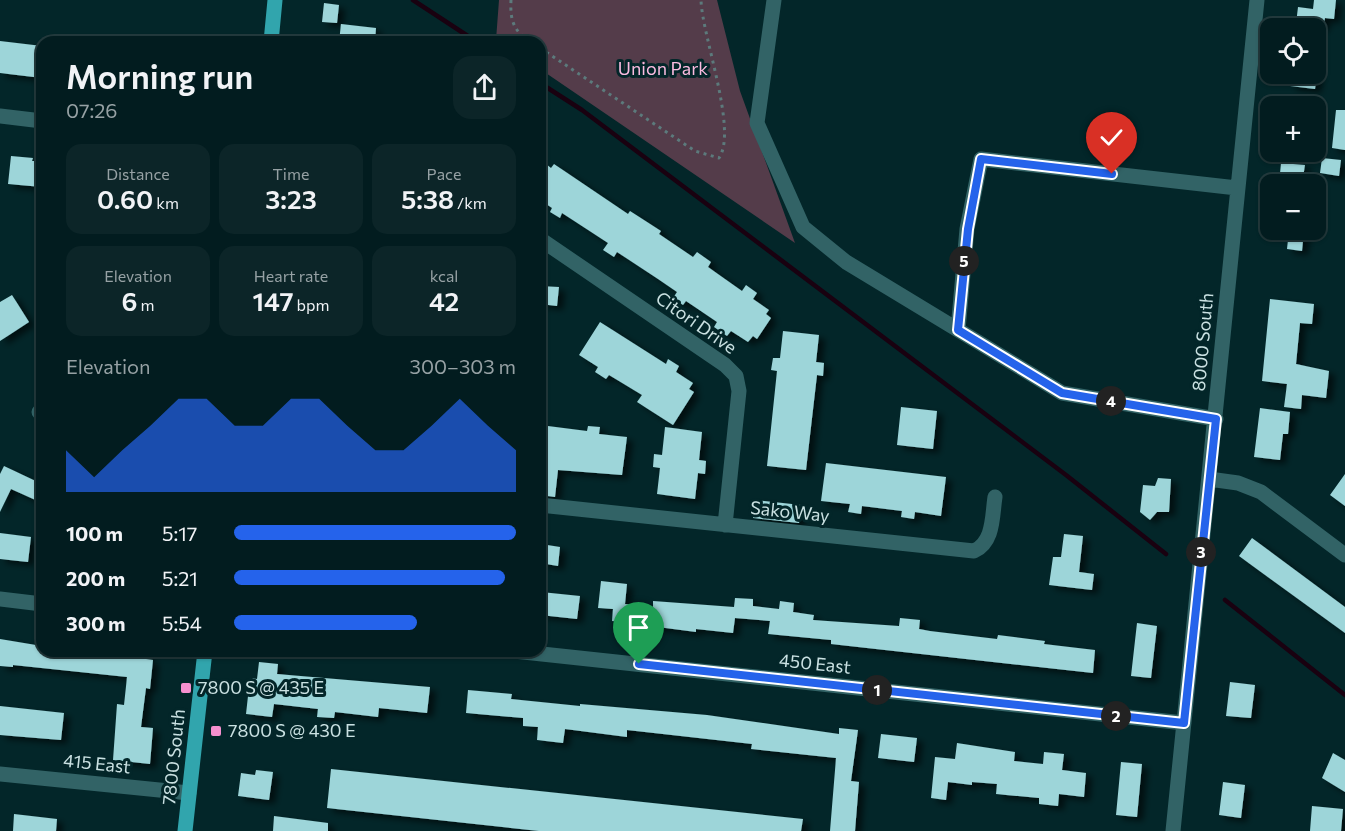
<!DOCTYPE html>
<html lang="en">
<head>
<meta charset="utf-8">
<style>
	:root { --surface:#021c1f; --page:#0c2528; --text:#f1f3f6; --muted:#96a1a4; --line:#233a3d; --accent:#2563eb }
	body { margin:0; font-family:Commissioner,sans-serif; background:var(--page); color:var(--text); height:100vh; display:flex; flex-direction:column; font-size:22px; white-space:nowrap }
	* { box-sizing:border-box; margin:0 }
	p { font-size:20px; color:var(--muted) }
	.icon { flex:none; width:33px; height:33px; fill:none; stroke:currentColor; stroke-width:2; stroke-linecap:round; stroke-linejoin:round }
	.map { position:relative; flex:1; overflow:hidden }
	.panel { position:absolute; left:36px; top:36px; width:510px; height:621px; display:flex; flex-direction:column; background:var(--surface); border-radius:18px; box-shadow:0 2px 4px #0004,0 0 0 2px var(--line) }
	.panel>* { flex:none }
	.buttons { position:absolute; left:1260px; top:18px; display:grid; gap:12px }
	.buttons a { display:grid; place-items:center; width:66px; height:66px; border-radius:12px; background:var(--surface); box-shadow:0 2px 4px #0004,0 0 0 2px var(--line); font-size:30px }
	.pin { position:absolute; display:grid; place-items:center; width:51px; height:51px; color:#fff; margin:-62px -26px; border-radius:50% 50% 50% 0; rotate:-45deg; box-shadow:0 0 6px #0007 }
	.pin .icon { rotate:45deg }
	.km { position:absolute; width:30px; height:30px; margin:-15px; border-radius:50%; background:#222; color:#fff; font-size:16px; line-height:30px; text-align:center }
	.round { display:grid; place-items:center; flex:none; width:63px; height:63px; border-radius:18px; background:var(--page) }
	.head { display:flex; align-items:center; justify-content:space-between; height:102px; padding:0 30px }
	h1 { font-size:33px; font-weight:600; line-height:45px }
	.metrics { display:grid; grid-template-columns:repeat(3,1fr); gap:9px; height:102px; padding:6px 30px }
	.metrics div { display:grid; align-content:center; border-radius:15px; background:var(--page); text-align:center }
	.metrics b { font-size:26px; font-weight:600 }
	.metrics small { font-size:16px; font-weight:400 }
	.metrics p { font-size:16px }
	.chart { height:168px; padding:12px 30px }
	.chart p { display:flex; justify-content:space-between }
	.chart svg { width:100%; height:108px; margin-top:6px; fill:var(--accent); opacity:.7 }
	ul { padding:0 30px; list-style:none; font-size:20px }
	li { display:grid; grid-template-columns:96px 72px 1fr; align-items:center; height:45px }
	li i { height:15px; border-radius:8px; background:var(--accent) }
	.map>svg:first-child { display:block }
</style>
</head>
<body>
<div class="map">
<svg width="1345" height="831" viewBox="0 0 1345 831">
	<defs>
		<filter id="shadow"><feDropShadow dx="6" dy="4" stdDeviation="3" flood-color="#0009"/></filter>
	</defs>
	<rect width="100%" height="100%" fill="#032629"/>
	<!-- green -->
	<path fill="#543c4a" d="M 499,0 L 717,0 L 740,91 L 795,243 L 540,69 L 540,42 L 500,42 L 496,40 Z"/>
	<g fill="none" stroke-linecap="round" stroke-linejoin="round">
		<!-- stream -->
		<path stroke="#190110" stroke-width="4.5" d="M 413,0 L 477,42
			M 540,83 L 582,110 L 1066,475 L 1166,554
			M 1225,600 L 1345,695"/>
	</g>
	<!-- building -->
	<path fill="#9dd5d9" filter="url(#shadow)" d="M 1314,0 L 1336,0 L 1334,19 L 1325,18 L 1323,27 L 1296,24 L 1298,7 L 1313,9 Z
		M 324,3 L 339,5 L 337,23 L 322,22 Z
		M 341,24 L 376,28 L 375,42 L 339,42 Z
		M 0,41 L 42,46 L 42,78 L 0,73 Z
		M 1292,74 L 1317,74 L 1315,89 L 1290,86 Z
		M 1336,110 L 1345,110 L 1345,150 L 1332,148 Z
		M 11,156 L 33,158 L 32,161 L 40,161 L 42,187 L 8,184 Z
		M 1322,158 L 1341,160 L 1339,176 L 1320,173 Z
		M 1281,163 L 1305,165 L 1302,184 L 1279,184 Z
		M 546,164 L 551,168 L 554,164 L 628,214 L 630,211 L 661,231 L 659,234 L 693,257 L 697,252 L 711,262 L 708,267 L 742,291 L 746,285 L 757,293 L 753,299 L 769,310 L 766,314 L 771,318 L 757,339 L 753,336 L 748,342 L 731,331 L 727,336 L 714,327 L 717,322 L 686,301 L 683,305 L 673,298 L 677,292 L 658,279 L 617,252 L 614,257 L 603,250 L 608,243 L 562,213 L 560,218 L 550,212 L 552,208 L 540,200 L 540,174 Z
		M 1289,230 L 1304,230 L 1302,251 L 1287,249 Z
		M 540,286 L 559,287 L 557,306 L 540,304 Z
		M 12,295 L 29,322 L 0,341 L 0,302 Z
		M 1270,299 L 1314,304 L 1312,324 L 1300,323 L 1296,364 L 1329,371 L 1326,398 L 1302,395 L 1301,409 L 1284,407 L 1287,384 L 1262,381 Z
		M 600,322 L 666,364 L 668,359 L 679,366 L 676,372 L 693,383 L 689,389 L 694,392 L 673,425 L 637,402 L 642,395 L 609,375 L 606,379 L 595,372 L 598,367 L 579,355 Z
		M 783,331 L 819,335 L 816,362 L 824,363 L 823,376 L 817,375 L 806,470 L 767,466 L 777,371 L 771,370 L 773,358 L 780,358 Z
		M 901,407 L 937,411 L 933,449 L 897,445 Z
		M 1260,408 L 1290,412 L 1288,434 L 1283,434 L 1280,460 L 1254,457 Z
		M 540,425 L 587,431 L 588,426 L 600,427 L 599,434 L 627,437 L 622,475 L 558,470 L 555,497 L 540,495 Z
		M 665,427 L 702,432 L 699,460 L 706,461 L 705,474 L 698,473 L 695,499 L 657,494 L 660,468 L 653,467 L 654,454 L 662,455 Z
		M 826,463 L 946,477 L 941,516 L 915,512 L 914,519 L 901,517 L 902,511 L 862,506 L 861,514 L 848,512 L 850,504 L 821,501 Z
		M 4,466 L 42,484 L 42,503 L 11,489 L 0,512 L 0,474 Z
		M 1345,474 L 1345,506 L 1330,495 Z
		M 1158,478 L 1171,479 L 1169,512 L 1157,512 L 1150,520 L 1140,512 L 1143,485 L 1155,486 Z
		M 755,500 L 801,505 L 799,523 L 753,518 Z
		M 0,533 L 31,537 L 28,562 L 0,559 Z
		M 1064,534 L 1083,536 L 1079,572 L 1094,574 L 1092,590 L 1049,585 L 1053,557 L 1061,557 Z
		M 1252,538 L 1345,607 L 1345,633 L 1239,556 Z
		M 541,544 L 560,547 L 558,566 L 540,563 Z
		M 601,581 L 627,584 L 625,604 L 653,607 L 653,601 L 734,607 L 735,598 L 753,599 L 753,606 L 779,609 L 780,601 L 794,603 L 793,612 L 814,615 L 813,620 L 899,626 L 900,618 L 920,620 L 919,629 L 930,631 L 997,639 L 998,635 L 1045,641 L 1044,644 L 1095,650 L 1093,673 L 831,644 L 831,640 L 768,634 L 770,621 L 735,618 L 733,633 L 696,629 L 696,632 L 612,621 L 613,609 L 598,608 Z
		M 541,592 L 580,596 L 577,619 L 540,615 Z
		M 1137,623 L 1157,626 L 1151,678 L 1131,676 Z
		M 0,639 L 42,646 L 42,651 L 147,651 L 146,659 L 153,660 L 150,689 L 146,688 L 141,727 L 153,728 L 150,764 L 113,760 L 117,704 L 124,705 L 127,677 L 13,665 L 13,667 L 0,666 Z
		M 259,662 L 278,664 L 277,674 L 430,687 L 427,713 L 379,708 L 378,717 L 335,712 L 334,718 L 317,717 L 318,709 L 274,704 L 272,717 L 246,714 L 250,678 L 257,679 Z
		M 1230,682 L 1255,685 L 1251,718 L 1226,716 Z
		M 468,690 L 512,694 L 511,699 L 580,706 L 580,704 L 707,715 L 839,734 L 839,728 L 858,730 L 851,781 L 859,782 L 855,831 L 830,831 L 836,758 L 751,749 L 752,744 L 627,730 L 627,737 L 565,729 L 563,743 L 537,740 L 538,727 L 523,726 L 523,718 L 466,713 Z
		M 0,706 L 64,713 L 61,740 L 0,735 Z
		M 881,734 L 917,738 L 914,762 L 878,758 Z
		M 957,743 L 1015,752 L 1014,761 L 1043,764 L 1044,752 L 1064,754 L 1062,770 L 1086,773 L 1084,797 L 1059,794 L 1058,806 L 1039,804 L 1039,798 L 996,794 L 997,784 L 972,782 L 972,785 L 948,782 L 946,800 L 931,798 L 935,757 L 955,759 Z
		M 1333,753 L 1345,760 L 1345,792 L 1322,778 Z
		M 1121,762 L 1142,764 L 1137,817 L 1116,815 Z
		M 331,769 L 803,819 L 801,831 L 539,831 L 327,808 Z
		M 256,770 L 273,772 L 269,800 L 238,796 L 241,773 L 255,775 Z
		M 1223,782 L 1245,785 L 1241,818 L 1219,815 Z
		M 1312,806 L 1343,809 L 1341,831 L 1310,831 Z
		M 14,814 L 57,819 L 56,831 L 13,831 Z
		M 274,816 L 328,823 L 328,831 L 273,831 Z"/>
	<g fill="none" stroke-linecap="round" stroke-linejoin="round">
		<!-- path -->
		<path stroke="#5c7a7c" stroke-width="3" stroke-dasharray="3 4.5" stroke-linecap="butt" d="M 511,0 C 510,20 513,30 530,42
			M 540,48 L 695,151 L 719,158 C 738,130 702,36 701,0"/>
		<!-- minor -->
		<path stroke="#326366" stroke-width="15" d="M 774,0 L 757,123 L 803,227 L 846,262 L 1062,393 L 1216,419
			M 0,116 L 42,121
			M 540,239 L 725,365 L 736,376 L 739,391 L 725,525
			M 958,330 L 967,229 L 981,159 L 1237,188
			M 39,412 L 42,412
			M 1209,479 L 1238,483 L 1261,492 L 1345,555
			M 540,505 L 974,551 C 994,542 992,516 995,497
			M 0,599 L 42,604
			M 514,651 L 1184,723
			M 0,774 L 189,793
			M 1173,831 L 1257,0"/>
		<!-- major -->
		<path stroke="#31a5ad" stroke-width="15" d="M 271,42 L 275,0
			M 185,831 L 205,651"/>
	</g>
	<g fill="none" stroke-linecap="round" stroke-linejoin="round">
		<!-- route casing -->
		<g stroke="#fff" stroke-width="12">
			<path id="route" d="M 639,664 L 1184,723 L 1216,419 L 1062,393 L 958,330 L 968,229 L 981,159 L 1112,174"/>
		</g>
		<!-- route -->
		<use href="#route" stroke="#2563eb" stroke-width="8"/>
	</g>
	<!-- markers -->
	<g fill="#f690cf" stroke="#032629" stroke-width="2">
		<rect x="180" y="682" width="12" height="12" rx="3"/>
		<rect x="210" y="725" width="12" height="12" rx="3"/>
	</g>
	<g text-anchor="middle" stroke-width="6" stroke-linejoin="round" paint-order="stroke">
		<!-- park labels -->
		<g font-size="18" fill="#fbbbe0" stroke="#032629">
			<text x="663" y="75">Union Park</text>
		</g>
		<!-- street labels -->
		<g font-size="18" fill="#cae1e2" stroke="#032629">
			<text transform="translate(696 323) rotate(35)" y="6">Citori Drive</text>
			<text transform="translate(1203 342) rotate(-85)" y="6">8000 South</text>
			<text transform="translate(790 512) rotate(6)" y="6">Sako Way</text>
			<text transform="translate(815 664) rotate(6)" y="6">450 East</text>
			<text transform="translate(174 757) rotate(-84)" y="6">7800 South</text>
			<text transform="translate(97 764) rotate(6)" y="6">415 East</text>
		</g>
		<!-- poi labels -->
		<g font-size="18" fill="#cae1e2" stroke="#032629" text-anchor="start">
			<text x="198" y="694">7800 S @ 435 E</text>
			<text x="228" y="737">7800 S @ 430 E</text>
		</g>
	</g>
</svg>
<div class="buttons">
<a><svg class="icon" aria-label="locate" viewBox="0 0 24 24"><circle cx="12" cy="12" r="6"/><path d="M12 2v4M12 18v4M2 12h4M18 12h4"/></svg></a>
<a>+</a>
<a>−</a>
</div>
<div class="pin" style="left:639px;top:664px;background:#1e9e55"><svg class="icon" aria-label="arrive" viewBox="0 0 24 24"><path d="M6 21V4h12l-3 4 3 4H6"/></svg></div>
<div class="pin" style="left:1112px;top:174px;background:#d93025"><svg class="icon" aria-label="check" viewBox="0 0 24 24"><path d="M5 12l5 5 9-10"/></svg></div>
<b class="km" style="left:877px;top:690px">1</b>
<b class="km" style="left:1116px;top:716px">2</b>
<b class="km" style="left:1201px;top:552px">3</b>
<b class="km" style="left:1111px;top:401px">4</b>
<b class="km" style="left:964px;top:261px">5</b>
<section class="panel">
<div class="head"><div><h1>Morning run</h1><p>07:26</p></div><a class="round"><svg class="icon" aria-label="share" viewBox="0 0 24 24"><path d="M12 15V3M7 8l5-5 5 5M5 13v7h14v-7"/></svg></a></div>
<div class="metrics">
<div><p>Distance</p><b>0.60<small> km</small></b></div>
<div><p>Time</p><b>3:23</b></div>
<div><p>Pace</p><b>5:38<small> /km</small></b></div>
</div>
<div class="metrics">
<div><p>Elevation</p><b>6<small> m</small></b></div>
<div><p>Heart rate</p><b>147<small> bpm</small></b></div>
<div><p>kcal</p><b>42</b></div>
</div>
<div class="chart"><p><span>Elevation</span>300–303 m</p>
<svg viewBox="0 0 160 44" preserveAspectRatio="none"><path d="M0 44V27L10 38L20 27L30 17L40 6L50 6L60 17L70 17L80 6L90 6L100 17L110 27L120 27L130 17L140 6L150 17L160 27V44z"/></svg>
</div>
<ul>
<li><b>100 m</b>5:17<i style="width:100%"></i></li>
<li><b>200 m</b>5:21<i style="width:96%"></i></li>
<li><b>300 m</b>5:54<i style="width:65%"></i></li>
</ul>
</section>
</div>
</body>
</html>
